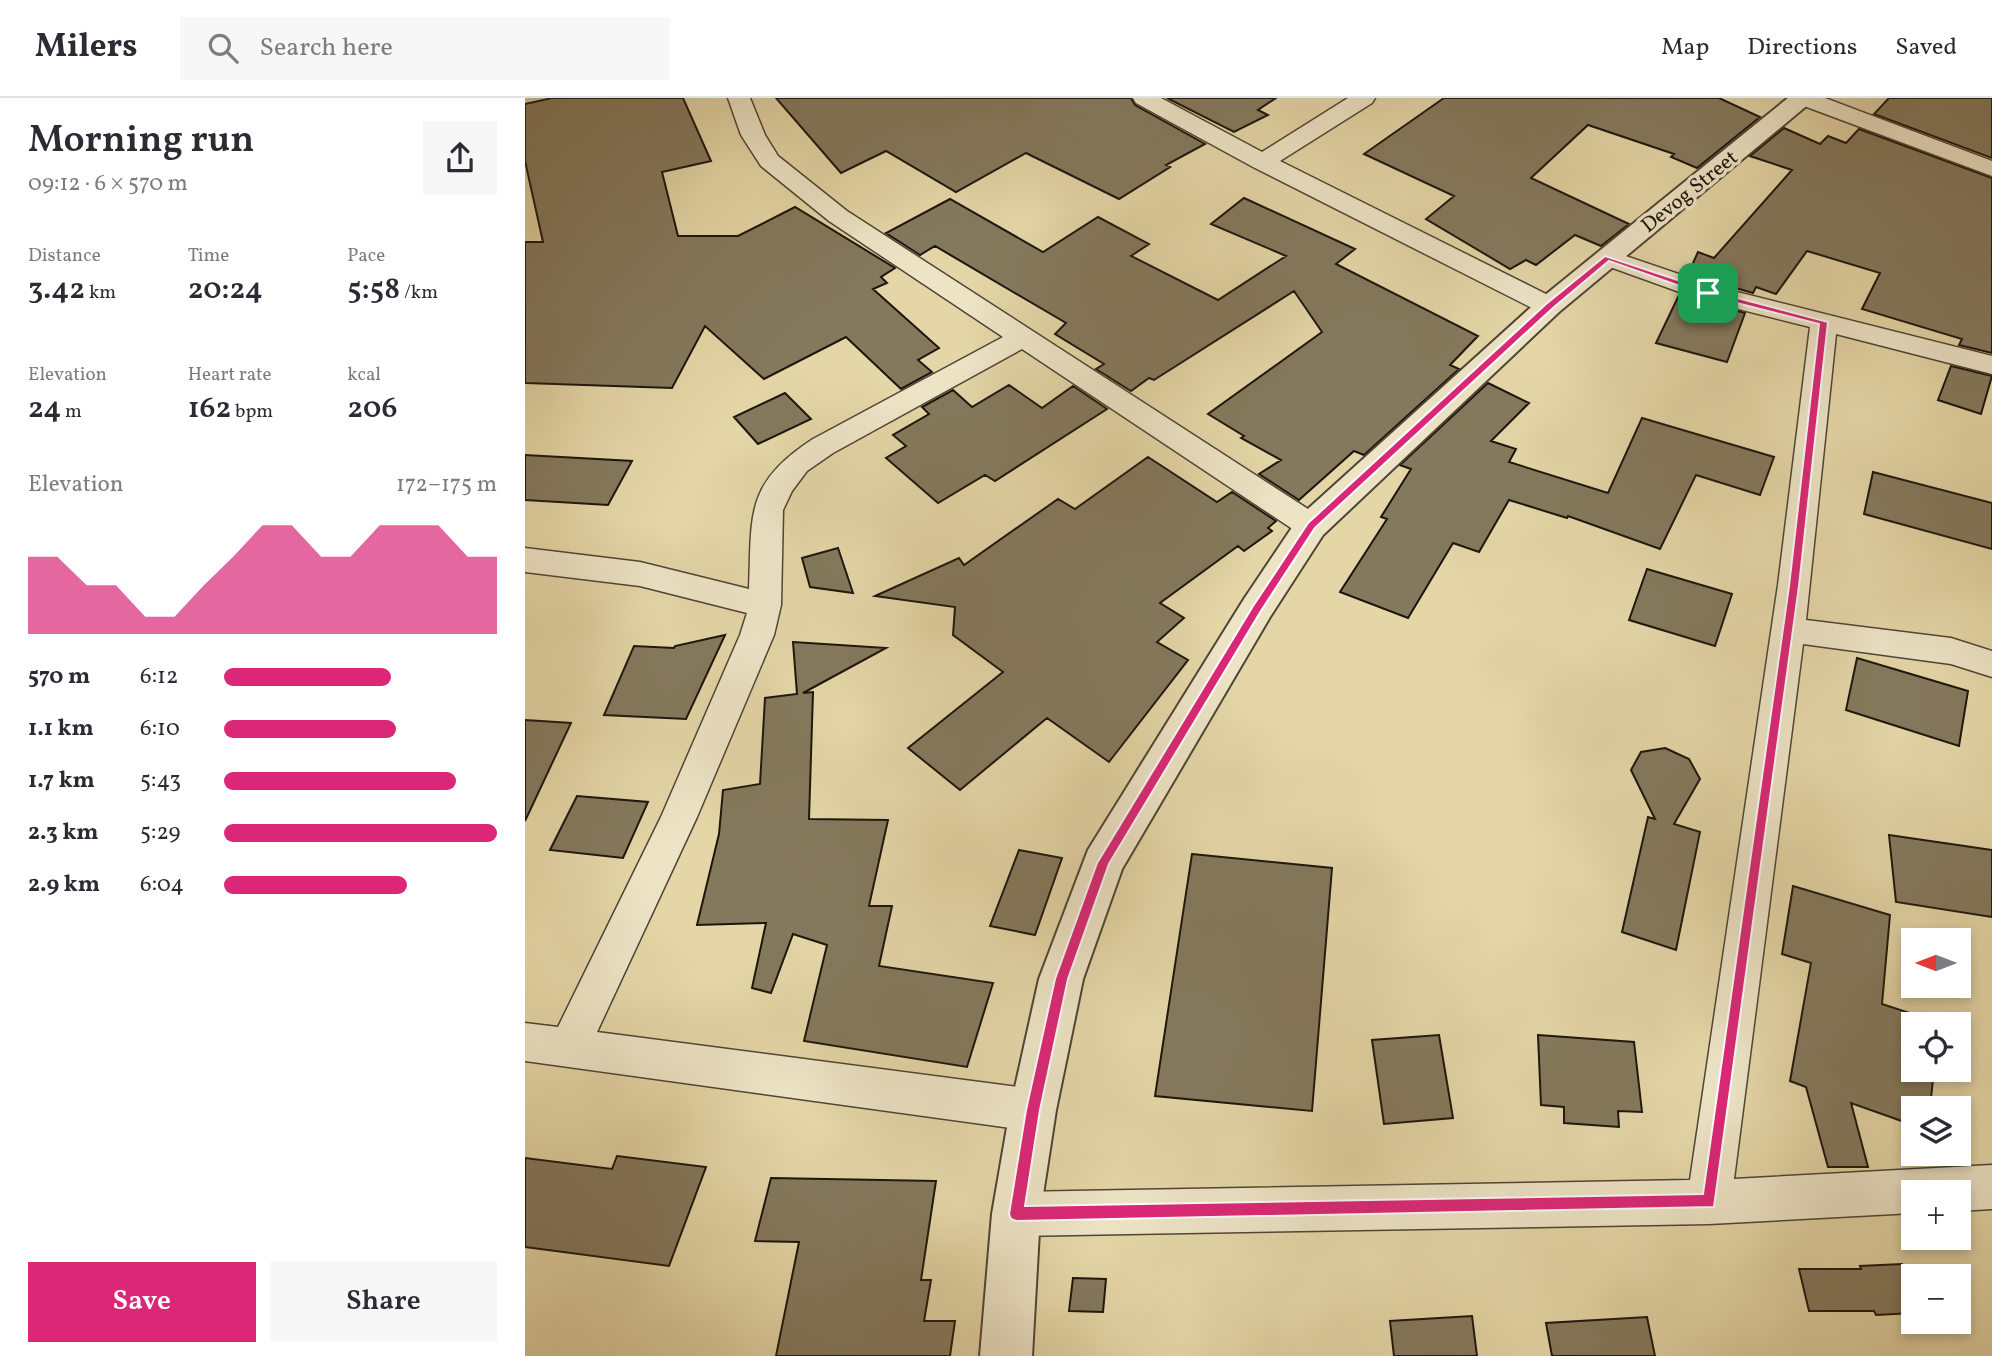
<!DOCTYPE html>
<html lang="en">
<head>
<meta charset="utf-8">
<style>
	:root { --surface:#fff; --page:#f7f7f7; --text:#2b2b33; --muted:#7c7c81; --line:#e1e1e2; --accent:#db2777 }
	body { margin:0; font-family:Vollkorn,serif; background:var(--page); color:var(--text); height:100vh; display:flex; flex-direction:column; font-size:26px; white-space:nowrap }
	* { box-sizing:border-box; margin:0 }
	p { font-size:23px; color:var(--muted) }
	.icon { flex:none; width:38px; height:38px; fill:none; stroke:currentColor; stroke-width:2; stroke-linecap:round; stroke-linejoin:round }
	.map { position:relative; flex:1; overflow:hidden }
	.sheet { display:flex; flex-direction:column; background:var(--surface); width:525px }
	.sheet>* { flex:none }
	.needle { width:46px; rotate:270deg }
	.buttons { position:absolute; left:1376px; top:830px; display:grid; gap:14px }
	.buttons a { display:grid; place-items:center; width:70px; height:70px; border-radius:0px; background:var(--surface); box-shadow:0 4px 10px #0003; font-size:35px }
	.pin { position:absolute; display:grid; place-items:center; width:60px; height:60px; color:#fff; margin:-30px; border-radius:14px; box-shadow:0 4px 10px #0006 }
	.round { display:grid; place-items:center; flex:none; width:74px; height:74px; border-radius:0px; background:var(--page) }
	.headline { display:flex; align-items:center; justify-content:space-between; height:119px; padding:0 28px }
	h1 { font-size:38px; font-weight:600; line-height:52px }
	.figures { display:grid; grid-template-columns:repeat(3,1fr); gap:10px; height:119px; padding:7px 28px }
	.figures div { display:grid; align-content:center }
	.figures b { font-size:30px; font-weight:600 }
	.figures small { font-size:19px; font-weight:400 }
	.figures p { font-size:19px }
	.chart { height:196px; padding:14px 28px }
	.chart p { display:flex; justify-content:space-between }
	.chart svg { width:100%; height:126px; margin-top:7px; fill:var(--accent); opacity:.7 }
	.cta { display:flex; gap:14px; margin-top:auto; padding:14px 28px }
	.cta a { flex:1; height:80px; border-radius:0px; background:var(--accent); color:#fff; font-size:28px; font-weight:600; line-height:80px; text-align:center }
	.cta a+a { background:var(--page); color:var(--text) }
	ul { padding:0 28px; list-style:none; font-size:23px }
	li { display:grid; grid-template-columns:112px 84px 1fr; align-items:center; height:52px }
	li i { height:18px; border-radius:9px; background:var(--accent) }
	header { display:flex; align-items:center; gap:42px; box-sizing:border-box; height:98px; padding:0 35px; background:var(--surface); border-bottom:2px solid var(--line) }
	header strong { font-size:33px }
	nav { display:flex; gap:38px; margin-inline-start:auto; font-size:24px }
	.search { width:490px; height:63px; background:var(--page); display:flex; align-items:center; gap:18px; box-sizing:border-box; padding:0 24px; border-radius:0px; color:var(--muted); font-size:26px }
	main { display:flex; flex:1; min-height:0 }
	.map>svg:first-child { display:block }
</style>
</head>
<body>
<header>
<strong>Milers</strong>
<div class="search"><svg class="icon" aria-label="search" viewBox="0 0 24 24"><circle cx="10" cy="10" r="6"/><path d="M15 15l6 6"/></svg>Search here</div>
<nav><a>Map</a><a>Directions</a><a>Saved</a></nav>
</header>
<main>
<section class="sheet">
<div class="headline"><div><h1>Morning run</h1><p>09:12 · 6 × 570 m</p></div><a class="round"><svg class="icon" aria-label="share" viewBox="0 0 24 24"><path d="M12 15V3M7 8l5-5 5 5M5 13v7h14v-7"/></svg></a></div>
<div class="figures">
<div><p>Distance</p><b>3.42<small> km</small></b></div>
<div><p>Time</p><b>20:24</b></div>
<div><p>Pace</p><b>5:58<small> /km</small></b></div>
</div>
<div class="figures">
<div><p>Elevation</p><b>24<small> m</small></b></div>
<div><p>Heart rate</p><b>162<small> bpm</small></b></div>
<div><p>kcal</p><b>206</b></div>
</div>
<div class="chart"><p><span>Elevation</span>172–175 m</p>
<svg viewBox="0 0 160 44" preserveAspectRatio="none"><path d="M0 44V17L10 17L20 27L30 27L40 38L50 38L60 27L70 17L80 6L90 6L100 17L110 17L120 6L130 6L140 6L150 17L160 17V44z"/></svg>
</div>
<ul>
<li><b>570 m</b>6:12<i style="width:61%"></i></li>
<li><b>1.1 km</b>6:10<i style="width:63%"></i></li>
<li><b>1.7 km</b>5:43<i style="width:85%"></i></li>
<li><b>2.3 km</b>5:29<i style="width:100%"></i></li>
<li><b>2.9 km</b>6:04<i style="width:67%"></i></li>
</ul>
<div class="cta"><a>Save</a><a>Share</a></div>
</section>
<div class="map">
<svg width="1467" height="1258" viewBox="0 0 1467 1258">
	<rect width="100%" height="100%" fill="#e4d6a7"/>
	<filter id="stains"><feTurbulence type="fractalNoise" baseFrequency=".00286" numOctaves="4"/><feColorMatrix values="0 0 0 0 .2 0 0 0 0 .09 0 0 0 0 .02 0 0 0 .5 -.17"/></filter>
	<radialGradient id="worn" r=".72"><stop offset=".6" stop-color="#630" stop-opacity="0"/><stop offset="1" stop-color="#630" stop-opacity=".3"/></radialGradient>
	<!-- building -->
	<path fill="#84795d" stroke="#1d150d" stroke-width="2" d="M 27,0 L 158,0 L 186,63 L 137,74 L 153,138 L 213,138 L 270,109 L 370,170 L 356,179 L 362,185 L 348,191 L 414,250 L 393,262 L 407,274 L 376,291 L 321,239 L 239,281 L 180,228 L 147,290 L 0,285 L 0,144 L 18,144 L 0,63 L 0,6 Z
		M 251,0 L 606,0 L 610,7 L 680,46 L 641,67 L 645,69 L 594,101 L 501,55 L 431,94 L 361,53 L 316,75 Z
		M 642,0 L 751,0 L 733,12 L 743,17 L 709,34 Z
		M 919,0 L 1194,0 L 1235,19 L 1172,70 L 1146,59 L 1149,56 L 1063,27 L 1006,80 L 1104,126 L 1076,148 L 1050,137 L 1011,167 L 1001,162 L 985,171 L 901,121 L 929,98 L 839,56 Z
		M 1364,0 L 1467,0 L 1467,60 L 1349,16 Z
		M 1259,30 L 1295,46 L 1303,38 L 1321,45 L 1334,31 L 1467,80 L 1467,255 L 1434,247 L 1437,241 L 1337,211 L 1355,175 L 1282,153 L 1251,196 L 1231,189 L 1228,195 L 1163,176 L 1173,154 L 1189,160 L 1267,72 L 1225,58 Z
		M 719,100 L 830,151 L 811,166 L 953,238 L 925,267 L 934,271 L 839,357 L 829,353 L 774,402 L 734,376 L 756,362 L 716,340 L 719,338 L 683,316 L 797,234 L 769,193 L 629,282 L 624,280 L 606,293 L 571,271 L 579,266 L 530,236 L 541,225 L 410,148 L 395,157 L 361,135 L 425,101 L 518,154 L 573,119 L 624,146 L 606,158 L 693,202 L 761,158 L 686,126 Z
		M 1154,197 L 1220,215 L 1202,264 L 1131,245 Z
		M 1426,268 L 1467,278 L 1456,316 L 1413,302 Z
		M 963,285 L 1004,305 L 966,343 L 991,351 L 984,364 L 1083,395 L 1117,320 L 1249,359 L 1235,397 L 1171,377 L 1135,451 L 1043,418 L 1042,420 L 984,402 L 954,454 L 928,445 L 883,520 L 815,494 L 862,421 L 856,419 L 886,371 L 875,367 Z
		M 484,287 L 517,310 L 548,288 L 582,311 L 470,383 L 460,377 L 413,405 L 361,360 L 381,348 L 368,337 L 404,316 L 397,309 L 428,292 L 447,309 Z
		M 260,295 L 286,321 L 233,346 L 209,319 Z
		M 0,357 L 107,363 L 83,407 L 0,402 Z
		M 623,359 L 692,404 L 707,394 L 751,423 L 743,430 L 747,433 L 719,453 L 713,448 L 635,505 L 659,520 L 632,544 L 663,562 L 584,664 L 522,620 L 435,692 L 383,650 L 478,574 L 428,537 L 430,509 L 350,498 L 434,460 L 439,467 L 533,401 L 550,411 Z
		M 1348,374 L 1467,405 L 1467,451 L 1339,416 Z
		M 313,450 L 328,495 L 285,489 L 277,460 Z
		M 1122,471 L 1207,496 L 1190,548 L 1104,522 Z
		M 200,537 L 161,621 L 79,617 L 109,548 L 149,550 L 150,548 Z
		M 268,544 L 361,550 L 278,595 L 288,594 L 284,721 L 363,722 L 344,808 L 367,808 L 354,868 L 468,885 L 442,969 L 279,943 L 302,847 L 268,836 L 246,895 L 227,890 L 241,825 L 172,827 L 194,736 L 198,692 L 235,686 L 240,600 L 272,596 Z
		M 1332,560 L 1443,593 L 1434,648 L 1321,612 Z
		M 0,622 L 46,625 L 0,723 Z
		M 1140,650 L 1164,661 L 1175,681 L 1149,726 L 1175,734 L 1151,852 L 1097,834 L 1123,719 L 1130,721 L 1106,672 L 1116,654 Z
		M 52,698 L 123,704 L 98,760 L 25,752 Z
		M 1364,737 L 1467,752 L 1467,819 L 1371,804 Z
		M 494,752 L 537,760 L 510,837 L 465,828 Z
		M 667,756 L 807,770 L 787,1013 L 630,998 Z
		M 1268,788 L 1365,817 L 1357,906 L 1415,925 L 1388,926 L 1388,971 L 1409,971 L 1405,1010 L 1388,1010 L 1388,1027 L 1326,1005 L 1343,1069 L 1303,1069 L 1281,989 L 1265,983 L 1286,865 L 1257,856 Z
		M 914,937 L 928,1020 L 859,1026 L 847,942 Z
		M 1013,937 L 1109,944 L 1117,1014 L 1093,1013 L 1094,1029 L 1039,1025 L 1039,1009 L 1016,1007 Z
		M 92,1058 L 181,1069 L 144,1168 L 0,1149 L 0,1060 L 87,1071 Z
		M 246,1080 L 411,1083 L 396,1182 L 406,1182 L 399,1223 L 430,1223 L 425,1258 L 251,1258 L 274,1144 L 230,1143 Z
		M 1377,1166 L 1388,1199 L 1388,1215 L 1351,1217 L 1349,1213 L 1284,1213 L 1274,1171 L 1336,1171 L 1335,1168 Z
		M 548,1180 L 581,1181 L 578,1214 L 544,1213 Z
		M 947,1218 L 952,1258 L 869,1258 L 865,1223 Z
		M 1122,1219 L 1130,1258 L 1027,1258 L 1021,1225 Z"/>
	<g fill="none" stroke-linecap="round" stroke-linejoin="round">
		<!-- minor casing -->
		<g stroke="#4f4534" stroke-width="3">
			<path id="minor" d="M 203,0 L 225,0 L 240,37 L 253,58 L 322,113 L 797,420 L 802,428 L 797,436 L 786,439 L 775,436 L 497,251 L 308,355 L 282,373 L 267,393 L 258,412 L 256,507 L 249,537 L 172,719 L 72,934 L 508,991 L 523,997 L 529,1012 L 523,1027 L 508,1033 L 0,963 L 0,925 L 33,929 L 136,719 L 215,537 L 222,515 L 115,488 L 0,474 L 0,450 L 115,464 L 224,491 C 227,417 219,386 288,341 L 478,239 L 304,123 L 236,68 L 216,37 Z
				M 608,0 L 636,0 L 737,54 L 823,0 L 850,0 L 847,5 L 755,63 L 1033,202 L 1037,208 L 1033,214 L 1024,216 L 1015,214 L 728,69 L 611,5 Z
				M 1268,0 L 1300,0 L 1467,63 L 1467,78 L 1271,5 Z
				M 1083,152 L 1192,189 L 1467,258 L 1467,276 L 1311,236 L 1281,522 L 1426,540 L 1467,553 L 1467,579 L 1426,566 L 1278,546 L 1209,1081 L 1467,1067 L 1467,1111 L 1433,1113 L 1433,1094 L 1388,1094 L 1388,1115 L 1184,1126 L 491,1138 L 475,1132 L 469,1116 L 475,1100 L 491,1094 L 1165,1082 L 1253,487 L 1285,229 L 1174,201 L 1074,165 L 1070,160 L 1074,155 Z"/>
		</g>
		<!-- tertiary casing -->
		<g stroke="#4f4534" stroke-width="4">
			<path id="tertiary" d="M 1263,0 L 1291,0 L 1034,214 L 798,437 L 745,519 L 597,771 L 558,881 L 531,1012 L 515,1116 L 507,1258 L 455,1258 L 467,1116 L 485,1012 L 514,881 L 563,752 L 719,501 L 774,419 L 1014,202 Z"/>
		</g>
		<!-- minor -->
		<use href="#minor" fill="#ede4c6" fill-rule="evenodd"/>
		<!-- tertiary -->
		<use href="#tertiary" fill="#ede4c6" fill-rule="evenodd"/>
	</g>
	<!-- route -->
	<path fill="#db2777" stroke="#fff" stroke-width="2" fill-rule="evenodd" d="M 1080,158 L 1186,193 L 1303,224 L 1274,488 L 1189,1109 L 491,1123 L 486,1121 L 484,1116 L 501,1012 L 530,881 L 572,765 L 728,508 L 783,425 L 1021,206 ZM 1084,163 L 1180,197 L 1294,226 L 1264,488 L 1178,1096 L 500,1108 L 515,1012 L 543,881 L 584,766 L 736,513 L 790,430 L 1028,210 Z"/>
	<g text-anchor="middle" stroke-width="7" stroke-linejoin="round" paint-order="stroke">
		<!-- street labels -->
		<g font-size="21" fill="#1d150d" stroke="#ede4c6">
			<text transform="translate(1164 93) rotate(-39)" y="7">Devog Street</text>
		</g>
	</g>
	<rect width="100%" height="100%" filter="url(#stains)"/>
	<rect width="100%" height="100%" fill="url(#worn)"/>
</svg>
<div class="buttons">
<a><svg class="needle" viewBox="-14 -14 28 28"><path d="M0-13l5 13h-10z" fill="#e53935"/><path d="M0 13l5-13h-10z" fill="#7c7c81"/></svg></a>
<a><svg class="icon" aria-label="locate" viewBox="0 0 24 24"><circle cx="12" cy="12" r="6"/><path d="M12 2v4M12 18v4M2 12h4M18 12h4"/></svg></a>
<a><svg class="icon" aria-label="layers" viewBox="0 0 24 24"><path d="M12 4l9 5-9 5-9-5zM3 14l9 5 9-5"/></svg></a>
<a>+</a>
<a>−</a>
</div>
<div class="pin" style="left:1183px;top:195px;background:#1e9e55"><svg class="icon" aria-label="arrive" viewBox="0 0 24 24"><path d="M6 21V4h12l-3 4 3 4H6"/></svg></div>
</div>
</main>
</body>
</html>
